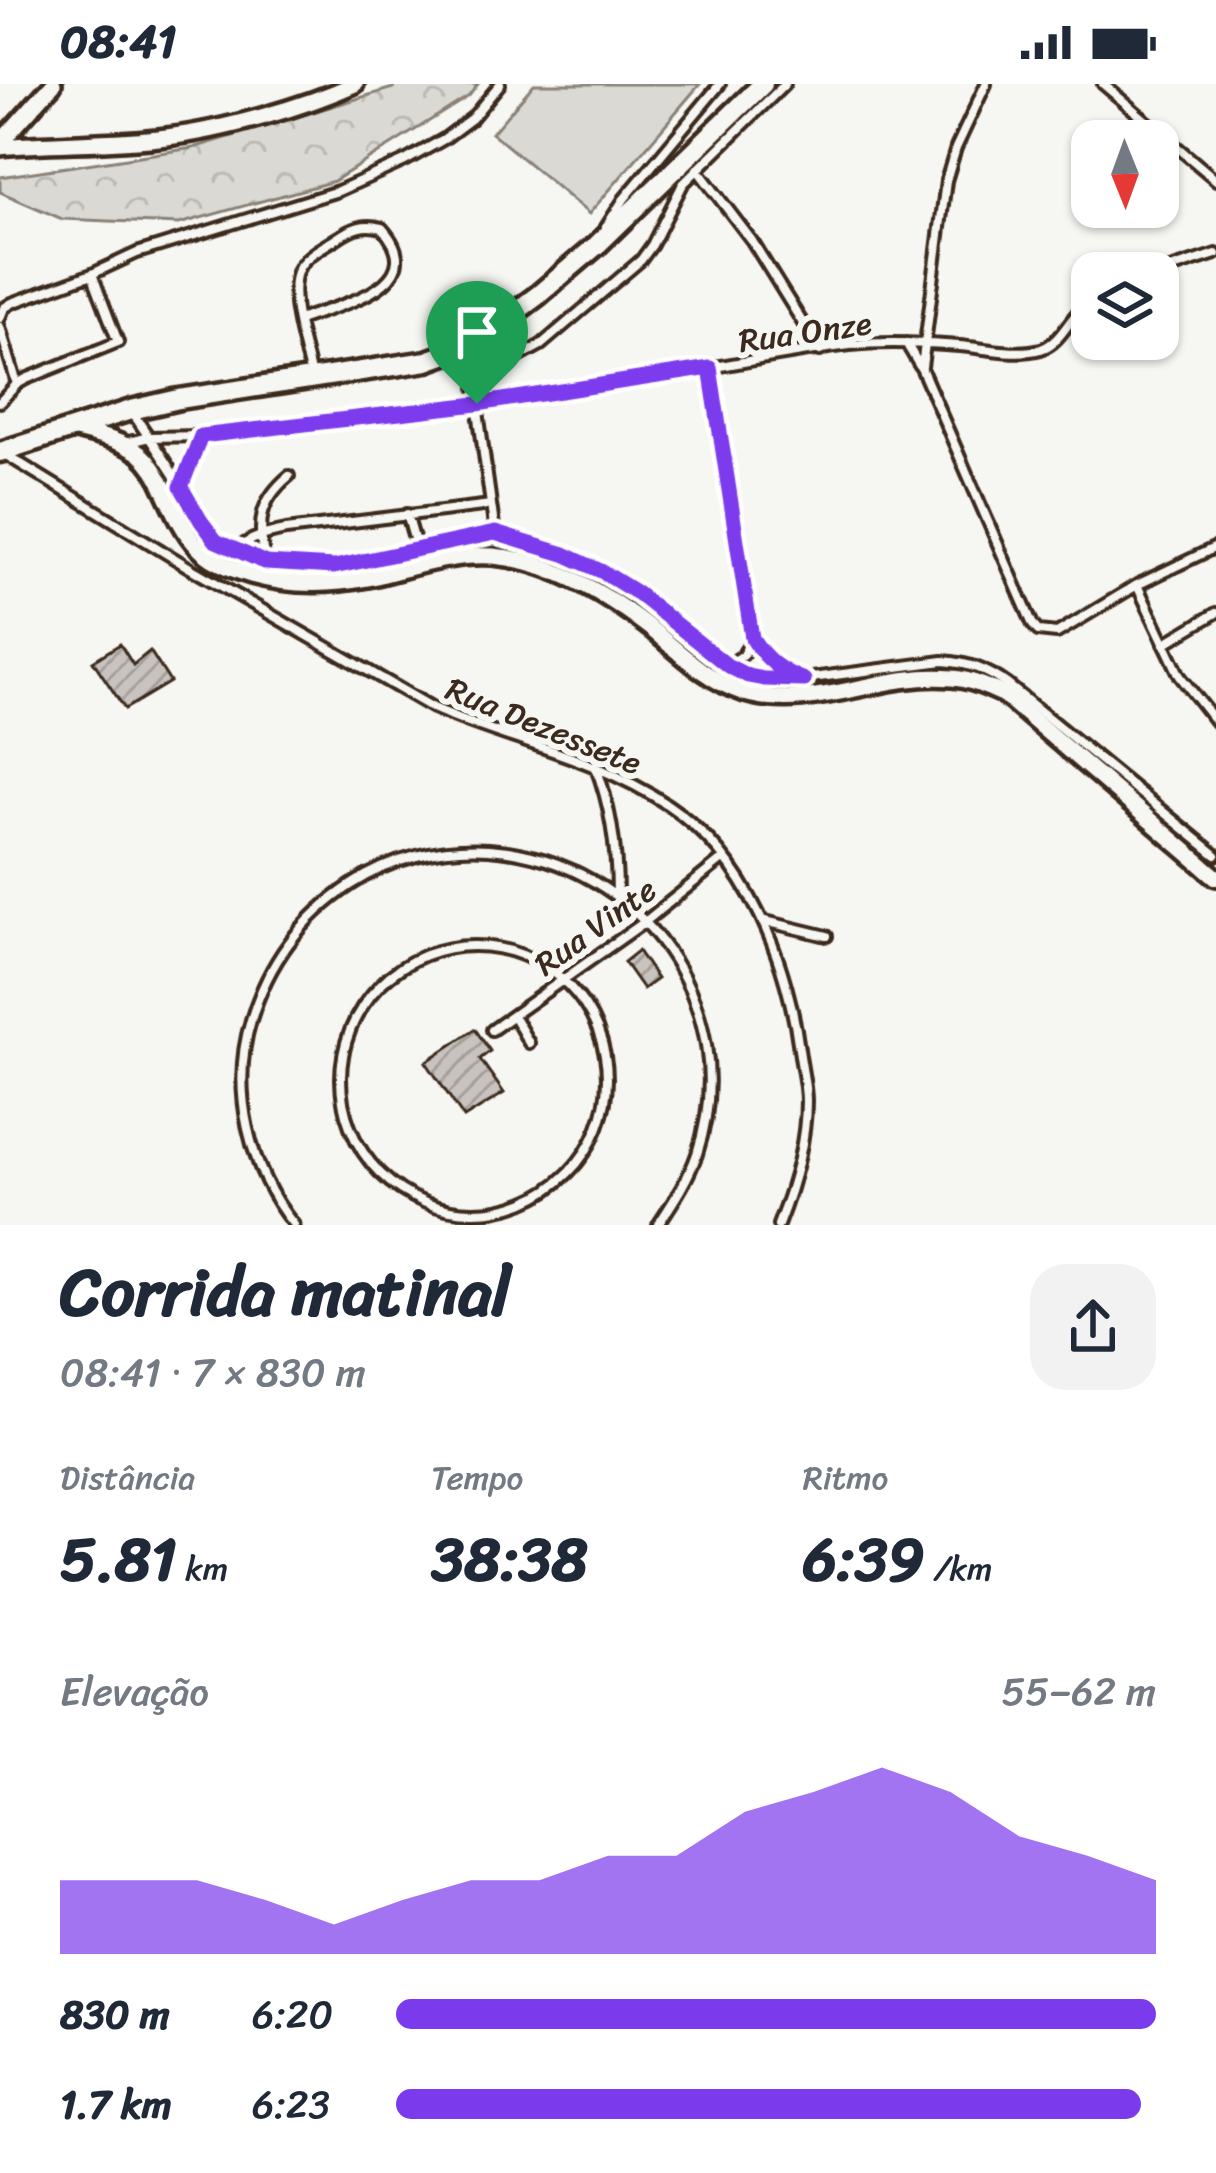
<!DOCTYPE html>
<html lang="pt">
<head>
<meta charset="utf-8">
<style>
	:root { --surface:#fff; --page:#f2f2f3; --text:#1f2937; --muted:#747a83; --accent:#7c3aed }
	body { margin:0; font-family:Sriracha,sans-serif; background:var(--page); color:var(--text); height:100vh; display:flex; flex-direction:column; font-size:45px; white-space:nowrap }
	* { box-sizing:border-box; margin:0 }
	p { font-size:39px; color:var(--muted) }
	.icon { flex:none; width:66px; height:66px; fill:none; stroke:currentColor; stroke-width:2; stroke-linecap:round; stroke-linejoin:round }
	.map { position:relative; height:1141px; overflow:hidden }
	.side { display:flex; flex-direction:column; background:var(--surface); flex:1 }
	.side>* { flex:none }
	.needle { width:78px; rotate:179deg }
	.fabs { position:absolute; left:1071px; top:36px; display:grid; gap:24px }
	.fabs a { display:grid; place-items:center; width:108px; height:108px; border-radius:24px; background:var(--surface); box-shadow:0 3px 9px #0004; font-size:60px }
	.pin { position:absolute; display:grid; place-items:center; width:102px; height:102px; color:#fff; margin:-123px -51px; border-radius:50% 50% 50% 0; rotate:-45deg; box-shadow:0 0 12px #0007 }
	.pin .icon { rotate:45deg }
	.round { display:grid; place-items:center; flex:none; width:126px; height:126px; border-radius:36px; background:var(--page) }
	.overview { display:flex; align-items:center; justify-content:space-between; height:204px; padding:0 60px }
	h1 { font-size:66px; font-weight:700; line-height:90px }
	.stats { display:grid; grid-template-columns:repeat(3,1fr); gap:18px; height:204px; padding:12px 60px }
	.stats div { display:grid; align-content:center }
	.stats b { font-size:60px; font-weight:700 }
	.stats small { font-size:33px; font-weight:400 }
	.stats p { font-size:33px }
	.chart { height:336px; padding:24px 60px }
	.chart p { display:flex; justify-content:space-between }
	.chart svg { width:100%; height:216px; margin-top:12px; fill:var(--accent); opacity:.7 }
	ul { padding:0 60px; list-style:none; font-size:39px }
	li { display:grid; grid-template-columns:192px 144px 1fr; align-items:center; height:90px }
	li i { height:30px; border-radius:15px; background:var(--accent) }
	.status { display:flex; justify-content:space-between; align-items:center; height:84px; padding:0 60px; background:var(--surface); direction:ltr }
	.status svg { height:33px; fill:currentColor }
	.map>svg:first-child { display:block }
</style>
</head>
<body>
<div class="status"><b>08:41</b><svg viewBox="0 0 49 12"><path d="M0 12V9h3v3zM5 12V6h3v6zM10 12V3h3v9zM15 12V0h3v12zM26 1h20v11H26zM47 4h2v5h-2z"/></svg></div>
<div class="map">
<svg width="1216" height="1141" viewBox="0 0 1216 1141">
	<defs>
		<pattern id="forest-crowns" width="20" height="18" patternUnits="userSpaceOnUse" patternTransform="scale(3)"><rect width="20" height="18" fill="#dad9d3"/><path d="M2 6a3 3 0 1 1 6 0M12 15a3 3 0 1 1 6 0" fill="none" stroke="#bcbab5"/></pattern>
		<pattern id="building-hatch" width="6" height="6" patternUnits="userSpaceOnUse" patternTransform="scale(3)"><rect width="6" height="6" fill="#c8c3be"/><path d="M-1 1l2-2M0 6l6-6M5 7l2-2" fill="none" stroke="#a49f9a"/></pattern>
	</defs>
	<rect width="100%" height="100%" fill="#f6f6f2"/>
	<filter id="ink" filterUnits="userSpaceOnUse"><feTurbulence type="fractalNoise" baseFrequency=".00833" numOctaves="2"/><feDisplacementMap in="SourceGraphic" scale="24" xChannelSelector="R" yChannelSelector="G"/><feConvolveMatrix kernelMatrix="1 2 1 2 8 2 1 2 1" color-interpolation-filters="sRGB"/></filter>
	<g filter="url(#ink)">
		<!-- forest -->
		<path fill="url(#forest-crowns)" stroke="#8a8278" stroke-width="3" d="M 396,0 L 478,0 L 469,12 L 334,97 L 179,140 L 62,135 L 0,108 L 0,93 L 193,64 L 393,4 Z"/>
		<!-- pitch -->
		<path fill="#dad9d3" stroke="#8a8278" stroke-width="3" d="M 534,0 L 700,0 L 589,130 L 492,49 Z"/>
		<!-- building -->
		<path fill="url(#building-hatch)" stroke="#3b2a1e" stroke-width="3" d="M 120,560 L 133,581 L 150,567 L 170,598 L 125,625 L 93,577 Z
			M 638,867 L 657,895 L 643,905 L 624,878 Z
			M 475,945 L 490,967 L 480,975 L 504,1009 L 464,1034 L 426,978 Z"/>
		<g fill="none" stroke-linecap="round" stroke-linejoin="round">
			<!-- service casing -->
			<g stroke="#3b2a1e" stroke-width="16">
				<path id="service" d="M 1103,0 L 1216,96
					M 697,85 L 752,157 L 820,267
					M 606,143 L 624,115 L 720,0
					M 1158,189 L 1216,170
					M 92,190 L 137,169 L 338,107 L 405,77 L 444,55 L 472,34 L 500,0
					M 0,234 L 4,224 L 12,219 L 92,190 L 118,258 L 26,295 L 17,300 L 0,318
					M 299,236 C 338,221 434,202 382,144 C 364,139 352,144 337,154 C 325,162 308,170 300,182 C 284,205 306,267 311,293
					M 0,243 L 17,300
					M 906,259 L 922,286 L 1033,541 L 1038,547 L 1057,549 L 1137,501 L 1216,463
					M 922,283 L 946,97 L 956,64 L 986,0
					M 710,284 L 752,554 C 764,573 776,586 797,593
					M 132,328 C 149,353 166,378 182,404 C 196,428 206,453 232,466 C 301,501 376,474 446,459 C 462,456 483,447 499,450 C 545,458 604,484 640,512 C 671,535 714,581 750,592 C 767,598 786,597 804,595 L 943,577 C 969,579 985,585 1007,600 L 1216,771
					M 125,359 L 149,353 L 201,352
					M 3,369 L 190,484 L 433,624 C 513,659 593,671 668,721 C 749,775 788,878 800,972 C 802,986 806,1002 806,1017 C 806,1059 793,1103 778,1141
					M 182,401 L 201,352 C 330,333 460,322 590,304 C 677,292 763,272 850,261 C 887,257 923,259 959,262 C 984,264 1017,272 1041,265 C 1063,258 1070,229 1092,216
					M 407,430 L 417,465
					M 495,449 L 477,320 L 476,298 L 486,283 L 517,274 L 541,261 L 641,176 L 652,161 L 683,100 L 785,0
					M 235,467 C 251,453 266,450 286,446 L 491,421
					M 265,479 C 258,440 257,419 289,392
					M 1137,501 L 1180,592 L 1216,638
					M 1164,560 L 1216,529
					M 729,581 L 743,571 L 752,554
					M 595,681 C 611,722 617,768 617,811
					M 765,837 L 827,852
					M341 995a133 133 0 1 1 266 0a133 133 0 1 1-266 0Z
					M 513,931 L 529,959
					M 492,946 L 646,837 L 724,774
					M 294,1141 C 249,1086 230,1005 251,936 C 268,879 301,834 351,801 C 391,774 442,762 489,765 C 641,776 745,923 697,1070 C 688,1096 673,1118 658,1141"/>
			</g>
			<!-- minor casing -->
			<g stroke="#3b2a1e" stroke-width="24">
				<path id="minor" d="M 0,59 L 53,0
					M 0,63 C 56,58 112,60 167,53 C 224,46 304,23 355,0
					M 72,345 C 95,351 121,356 140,370 C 152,380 159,393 165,407 C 188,456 197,475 251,491 C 290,502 328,502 368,494 C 408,485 450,469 493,472 C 552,477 610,512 655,548 C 682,571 710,598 745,609 C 813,629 883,587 952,594 C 970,595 986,603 1003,610 L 1216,793"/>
			</g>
			<!-- tertiary casing -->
			<g stroke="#3b2a1e" stroke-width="27">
				<path id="tertiary" d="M 0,368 L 131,326 L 179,315 L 427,277 L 471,261 L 537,212 L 597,161 L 763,0"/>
			</g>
			<!-- service -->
			<use href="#service" stroke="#f6f6f2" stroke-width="8"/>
			<!-- minor -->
			<use href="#minor" stroke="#f6f6f2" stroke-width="15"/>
			<!-- tertiary -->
			<use href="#tertiary" stroke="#f6f6f2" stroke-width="18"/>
		</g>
	</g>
	<g fill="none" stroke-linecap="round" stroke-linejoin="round" filter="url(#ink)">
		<!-- route casing -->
		<g stroke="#fff" stroke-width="24">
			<path id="route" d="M 710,284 L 752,554 C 766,576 780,587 804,596 L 764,595 L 748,592 L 728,582 L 637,509 L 603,488 L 564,470 L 524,458 L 495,449 L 334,483 L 266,479 L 216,457 L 201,437 L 181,403 L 201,352 L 477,320 Z"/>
		</g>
		<!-- route -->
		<use href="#route" stroke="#7c3aed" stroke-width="15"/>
	</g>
	<g text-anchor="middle" stroke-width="12" stroke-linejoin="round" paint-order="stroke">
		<!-- street labels -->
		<g font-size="33" fill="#3b2a1e" stroke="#f6f6f2">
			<text transform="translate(805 247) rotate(-8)" y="12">Rua Onze</text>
			<text transform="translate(544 641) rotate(22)" y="12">Rua Dezessete</text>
			<text transform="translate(595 842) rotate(-36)" y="12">Rua Vinte</text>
		</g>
	</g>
</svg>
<div class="fabs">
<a><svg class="needle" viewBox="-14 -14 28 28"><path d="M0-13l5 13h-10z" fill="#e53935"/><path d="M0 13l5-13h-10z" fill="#747a83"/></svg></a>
<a><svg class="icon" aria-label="layers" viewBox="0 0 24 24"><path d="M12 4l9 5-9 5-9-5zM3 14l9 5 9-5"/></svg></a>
</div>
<div class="pin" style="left:477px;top:320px;background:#1e9e55"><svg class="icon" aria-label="arrive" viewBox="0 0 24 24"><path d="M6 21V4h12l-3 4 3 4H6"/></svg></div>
</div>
<section class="side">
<div class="overview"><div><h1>Corrida matinal</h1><p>08:41 · 7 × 830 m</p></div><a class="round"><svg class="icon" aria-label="share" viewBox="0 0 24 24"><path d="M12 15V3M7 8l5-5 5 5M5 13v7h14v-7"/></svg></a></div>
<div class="stats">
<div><p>Distância</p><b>5.81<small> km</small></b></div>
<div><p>Tempo</p><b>38:38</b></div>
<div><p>Ritmo</p><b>6:39<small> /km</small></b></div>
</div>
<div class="chart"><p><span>Elevação</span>55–62 m</p>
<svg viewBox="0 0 160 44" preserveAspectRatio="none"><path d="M0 44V29L10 29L20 29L30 33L40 38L50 33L60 29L70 29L80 24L90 24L100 15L110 11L120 6L130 11L140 20L150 24L160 29V44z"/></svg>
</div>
<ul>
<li><b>830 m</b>6:20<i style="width:100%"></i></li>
<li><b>1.7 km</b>6:23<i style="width:98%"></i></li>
</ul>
</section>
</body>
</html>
